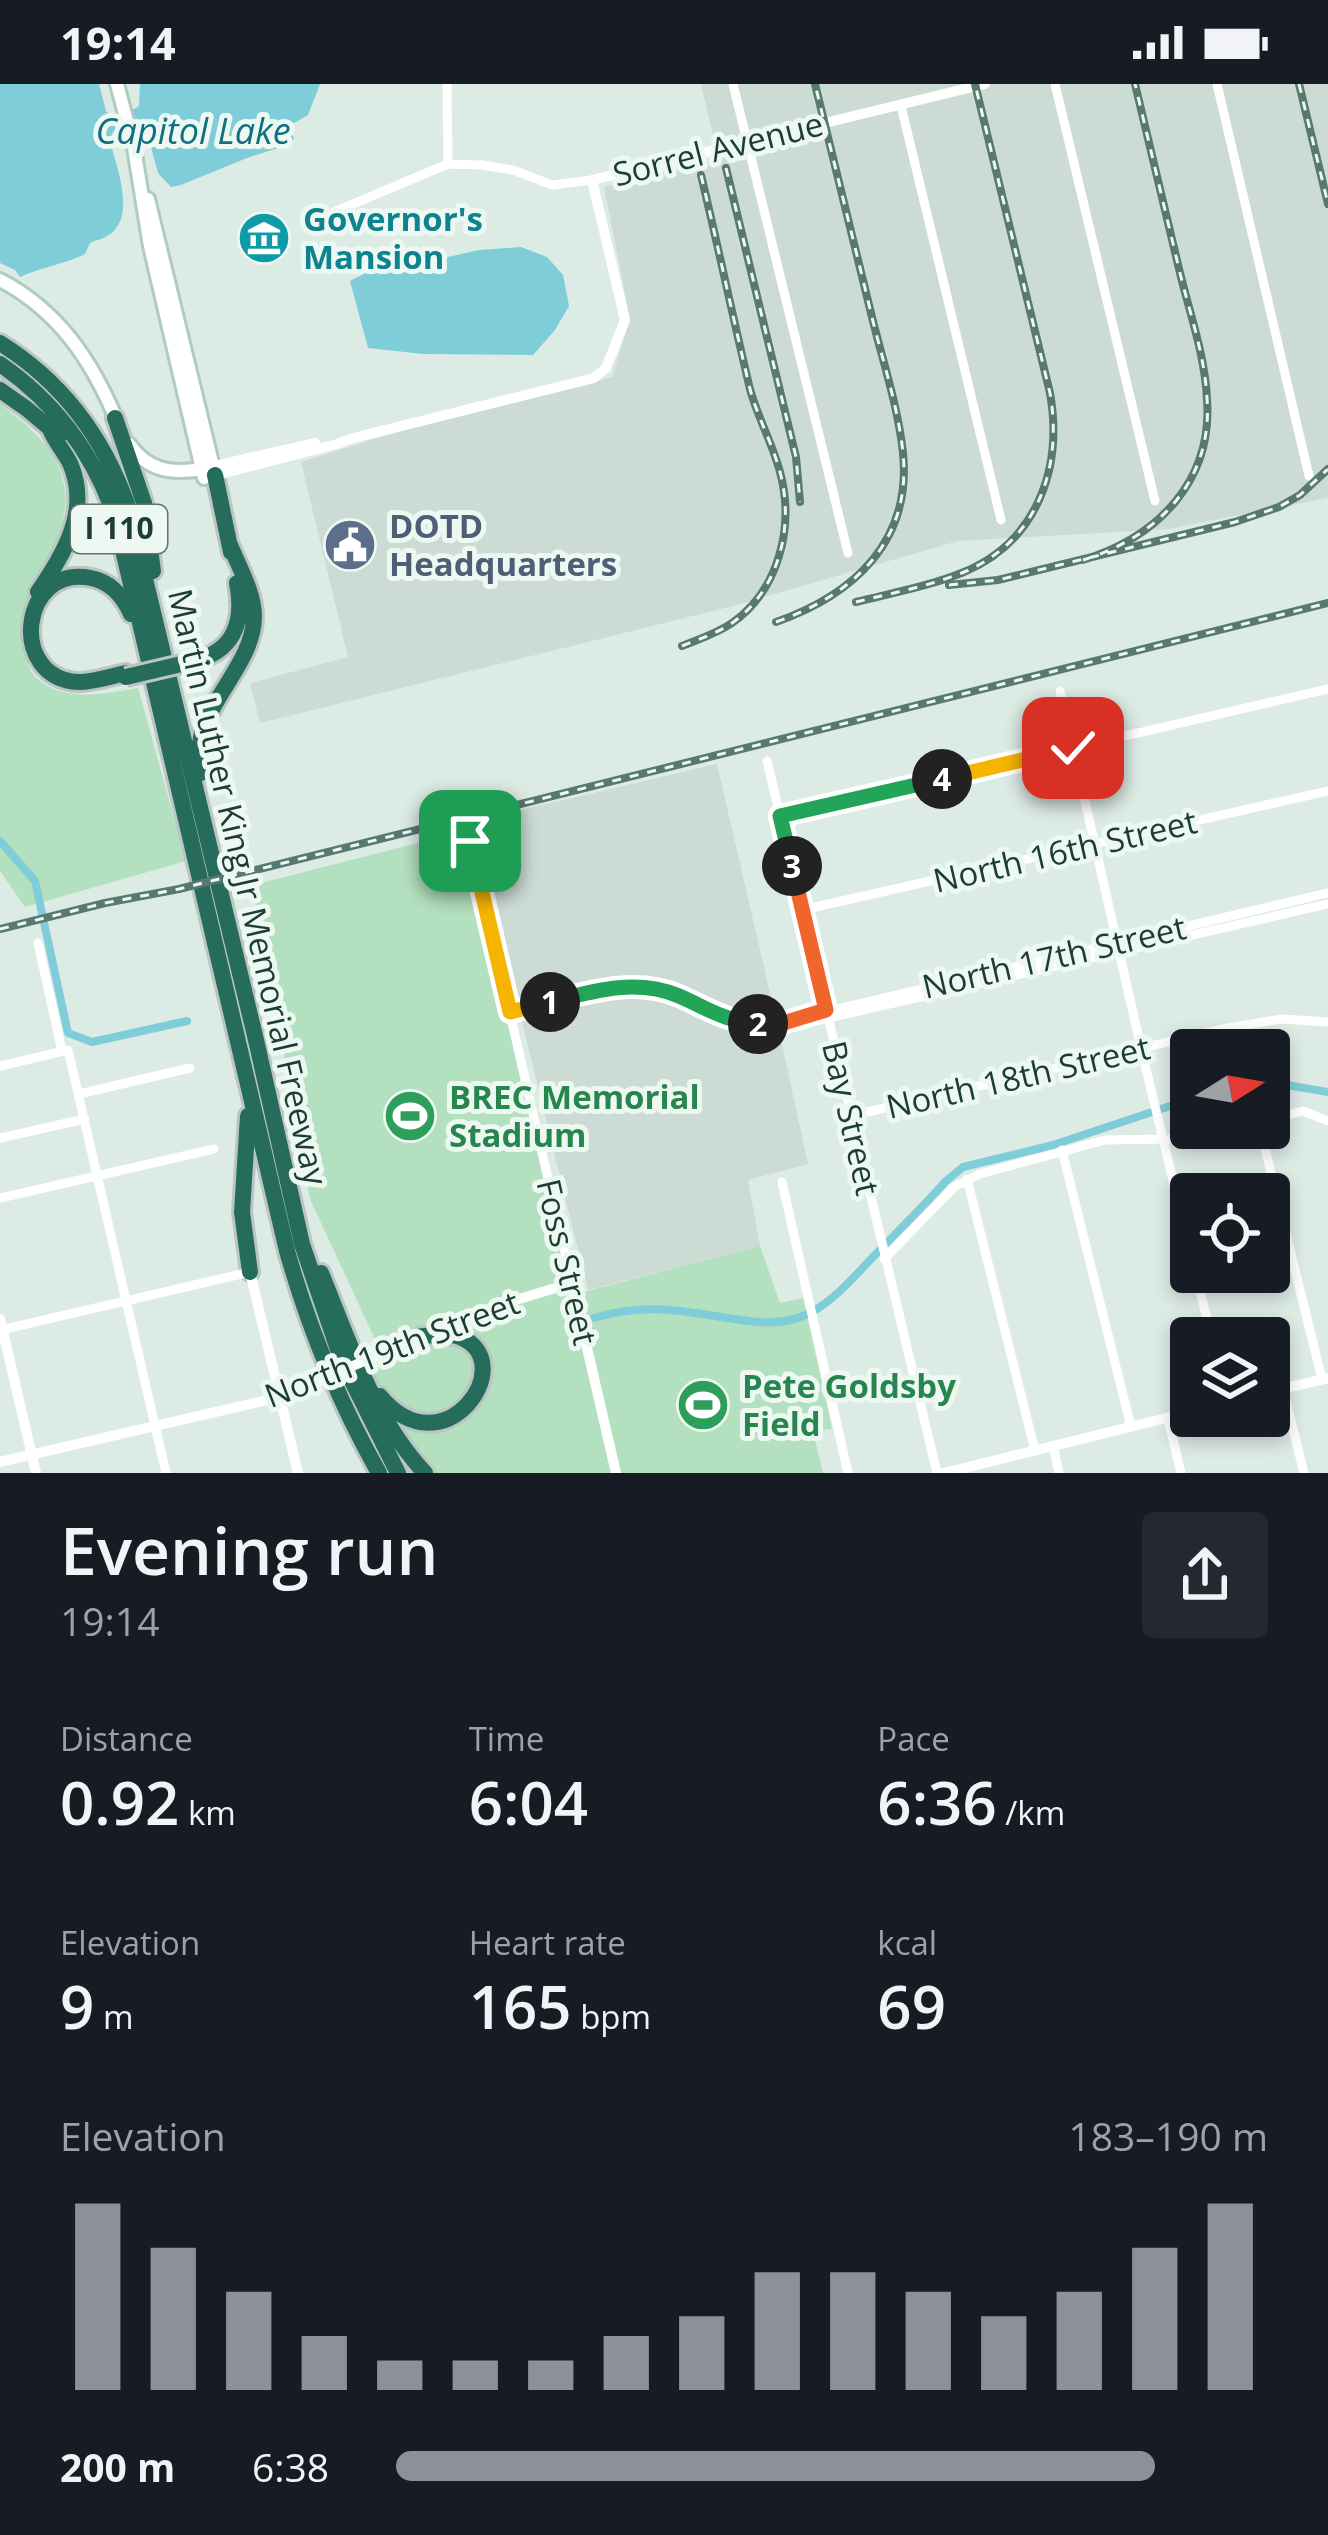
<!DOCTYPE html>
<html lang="en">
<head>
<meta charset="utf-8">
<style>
	:root { --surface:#171b24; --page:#242831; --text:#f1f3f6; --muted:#9ea1a6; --accent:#8c9099 }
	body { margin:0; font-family:"Open Sans",sans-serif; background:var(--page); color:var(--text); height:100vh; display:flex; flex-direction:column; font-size:45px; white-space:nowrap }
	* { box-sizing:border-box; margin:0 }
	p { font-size:39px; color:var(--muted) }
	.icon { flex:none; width:66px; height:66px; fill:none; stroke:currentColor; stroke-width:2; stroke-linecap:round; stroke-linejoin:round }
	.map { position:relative; height:1389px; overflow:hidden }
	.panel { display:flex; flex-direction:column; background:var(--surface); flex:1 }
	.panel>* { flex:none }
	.needle { width:78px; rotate:79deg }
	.controls { position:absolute; left:1170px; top:945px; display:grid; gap:24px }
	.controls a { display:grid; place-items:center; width:120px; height:120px; border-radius:12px; background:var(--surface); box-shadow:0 6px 18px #0003; font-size:60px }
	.pin { position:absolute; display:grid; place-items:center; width:102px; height:102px; color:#fff; margin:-51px; border-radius:24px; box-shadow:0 6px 18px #0006 }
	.km { position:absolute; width:60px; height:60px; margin:-30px; border-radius:50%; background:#222; color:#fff; font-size:33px; line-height:60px; text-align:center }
	.round { display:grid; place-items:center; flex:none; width:126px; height:126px; border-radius:12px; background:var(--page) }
	.overview { display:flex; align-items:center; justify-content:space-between; height:204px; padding:0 60px }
	h1 { font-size:66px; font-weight:600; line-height:90px }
	.stats { display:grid; grid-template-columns:repeat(3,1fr); gap:18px; height:204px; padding:12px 60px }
	.stats div { display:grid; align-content:center }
	.stats b { font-size:60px; font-weight:600 }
	.stats small { font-size:33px; font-weight:400 }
	.stats p { font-size:33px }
	.chart { height:336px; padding:24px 60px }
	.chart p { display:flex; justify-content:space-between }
	.chart svg { width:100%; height:216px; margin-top:12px; stroke:var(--accent); stroke-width:6 }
	ul { padding:0 60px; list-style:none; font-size:39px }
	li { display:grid; grid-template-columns:192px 144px 1fr; align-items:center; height:90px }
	li i { height:30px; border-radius:15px; background:var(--accent) }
	.status { display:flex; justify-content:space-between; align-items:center; height:84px; padding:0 60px; background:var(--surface); direction:ltr }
	.status svg { height:33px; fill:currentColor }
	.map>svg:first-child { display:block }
</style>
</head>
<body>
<div class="status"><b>19:14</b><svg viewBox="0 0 49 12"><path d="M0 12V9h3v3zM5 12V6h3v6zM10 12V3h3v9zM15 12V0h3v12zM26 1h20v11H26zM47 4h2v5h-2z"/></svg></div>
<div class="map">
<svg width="1328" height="1389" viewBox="0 0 1328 1389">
	<rect width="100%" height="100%" fill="#ddebe5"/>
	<!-- built -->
	<path fill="#ccdbd4" d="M 701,0 L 1328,0 L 1328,414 L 1168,445 L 958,457 L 733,522 L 260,639 L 250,599 L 348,573 L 301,378 L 391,350 L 612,293 L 630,235 L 604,103 L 718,74 Z
		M 717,680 L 776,935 L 752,935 L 727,929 L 658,900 L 623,894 L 528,918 L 513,909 L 510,905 L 472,743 L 483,735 Z
		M 610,910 L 658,917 L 738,944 L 780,951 L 808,1080 L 748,1096 L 760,1162 L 588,1206 L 521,934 Z"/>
	<!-- green -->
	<path fill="#b3e0be" d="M 0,320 C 29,342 61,367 65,407 C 72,466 0,528 32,589 C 58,620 103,610 138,604 L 186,777 L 25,823 L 0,787 Z
		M 465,747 L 572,1211 L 760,1162 L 780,1219 L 803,1214 L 832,1345 L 813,1347 L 823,1389 L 435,1389 L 414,1371 L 371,1285 L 386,1279 L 310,1115 L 253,801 Z"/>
	<!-- water -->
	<path fill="#7ecdd8" d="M 0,0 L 99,0 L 106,27 L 110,31 L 134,25 L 139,22 L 140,0 L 320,0 L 308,31 L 289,42 L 294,55 L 287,61 L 247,74 L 181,101 L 171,103 L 158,89 L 145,41 L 113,48 L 110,56 C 116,83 137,132 109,151 C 103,155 96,156 90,159 L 85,170 C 65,180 42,183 20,193 L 15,186 L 0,179 Z
		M 521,163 L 547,173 L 563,191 L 569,222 L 555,246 L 533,271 L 423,270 L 368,264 L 350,197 L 375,184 L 412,181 L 479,166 Z"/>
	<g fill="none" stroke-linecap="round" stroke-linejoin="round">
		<!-- canal -->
		<path stroke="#7ecdd8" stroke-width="8" d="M 0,757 L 35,797 L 68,949 L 92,958 L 187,937
			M 1269,998 L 1328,1008
			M 594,1234 C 657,1215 697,1232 759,1238 C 814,1243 840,1207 874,1172 C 898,1147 922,1124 945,1098 L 963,1083 L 1053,1061 L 1191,1015"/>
		<!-- secondary casing -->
		<g stroke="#afccc1" stroke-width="18">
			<path id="secondary" d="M 117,0 L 134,64 L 150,162 L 204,394
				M 148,115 L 215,391
				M 0,196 C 59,227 92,277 117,337
				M 129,360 C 148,387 171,390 202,385"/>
		</g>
		<!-- motorway casing -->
		<g stroke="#bbc5c2" stroke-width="22">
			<path id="motorway" d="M 0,259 C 61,297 103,353 127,420 L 256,956 L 302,1160 L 342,1277 L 398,1389
				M 0,280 C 55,318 93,369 115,432 L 287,1167 C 309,1245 339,1318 379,1389
				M 0,306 L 27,325 L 59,352
				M 115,334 L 144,419 L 153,487
				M 215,391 L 231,468
				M 38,508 C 64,469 91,427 70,379 C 64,367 55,358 50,345
				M 190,578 C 233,569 245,540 237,499
				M 126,589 C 111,592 94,598 79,598 C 7,595 20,480 91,494 C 111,498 123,512 131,530
				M 201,689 C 199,674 198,658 204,643 C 217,606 254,573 254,532 C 254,509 239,483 230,461
				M 248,1032 L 242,1128 L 250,1188
				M 321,1189 C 349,1257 374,1335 425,1389
				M 380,1312 C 444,1389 522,1278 460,1253 C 448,1248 434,1252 422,1252"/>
		</g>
		<!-- minor -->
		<path stroke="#fff" stroke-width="9" d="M 447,0 L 448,80
			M 733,0 L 848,469
			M 1055,0 L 1155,417
			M 1217,0 L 1309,392
			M 901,22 L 1001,436
			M 334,128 L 448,80 L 482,81 L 513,86 L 552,101 L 592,96
			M 1060,607 L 1141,964 L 1191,1171
			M 767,677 L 937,1389
			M 780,732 L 1328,605
			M 470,756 L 572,1199
			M 802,826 L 1328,707
			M 38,859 L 62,967
			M 510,928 C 553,917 601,897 646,904 C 675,908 696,925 723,934 C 752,943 785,941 815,937 L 1328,820
			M 791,936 L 1328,809
			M 0,982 L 68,966 L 166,1389
			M 79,1010 L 190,984
			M 850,1032 L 1228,944 L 1282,935 L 1328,938
			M 1269,1036 L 1303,1027 L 1328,1037
			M 1260,1044 L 1322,1295
			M 0,1054 L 85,1035
			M 1062,1066 L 1131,1343
			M 967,1095 L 1035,1367
			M 782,1098 L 848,1389
			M 0,1114 L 214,1065
			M 884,1175 L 954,1103 L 980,1090 L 1105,1056 L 1169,1055 L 1239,1044
			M 1195,1188 L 1212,1254
			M 0,1246 L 250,1188
			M 1283,1305 L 1304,1389
			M 1168,1334 L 1181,1389
			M 1053,1362 L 1059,1389"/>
		<!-- tertiary -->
		<path stroke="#fff" stroke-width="10" d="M 210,383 L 315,359
			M 213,392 L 337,360 L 353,354 L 594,294 L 606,284 L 625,236 L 592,96 L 985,0
			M 250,1188 L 298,1389
			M 0,1235 L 36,1389
			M 381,1270 L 496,1222 L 572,1199 L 616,1389
			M 1269,1308 L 1328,1294
			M 0,1378 L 280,1313 L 303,1303
			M 944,1389 L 1191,1328"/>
		<!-- secondary -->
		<use href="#secondary" stroke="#fff" stroke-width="12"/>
		<!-- motorway -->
		<use href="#motorway" stroke="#266c5b" stroke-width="16"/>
		<!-- rail casing -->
		<g stroke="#57796f" stroke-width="8">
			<path id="rail" d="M 1299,0 L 1328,120
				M 726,84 L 796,373 L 800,418
				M 1083,476 C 1158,453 1213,397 1207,315 C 1205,272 1190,230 1180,189 C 1165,126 1150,63 1135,0
				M 949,501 L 998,496 L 1235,438 L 1279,423 L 1300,411 L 1328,385
				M 856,518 C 892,509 930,502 964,488 C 1038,457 1063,383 1050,309 L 975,0
				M 776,538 C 853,511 912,458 903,369 C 898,321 881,272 870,225 C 852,150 833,75 815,0
				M 682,562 C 699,555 716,550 732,539 C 778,507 794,445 781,392 C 774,362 758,335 750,305 C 733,234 718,162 701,91
				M 0,845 L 105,819 L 179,805 L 1328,519"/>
		</g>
		<!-- rail -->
		<use href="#rail" stroke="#eef8f3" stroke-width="3" stroke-dasharray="9" stroke-linecap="butt"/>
		<!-- motorway-bridge casing -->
		<g stroke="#bbc5c2" stroke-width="22" stroke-linecap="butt">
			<path id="motorway-bridge" d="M 126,593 L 190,578"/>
		</g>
		<!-- tertiary-bridge -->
		<path stroke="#fff" stroke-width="10" d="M 303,1303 L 381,1270"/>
		<!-- motorway-bridge -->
		<use href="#motorway-bridge" stroke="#266c5b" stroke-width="16"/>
	</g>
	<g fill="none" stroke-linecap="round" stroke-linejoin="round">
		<!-- split-1 casing -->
		<g stroke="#fff" stroke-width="24">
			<path id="split-1" d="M 470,757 L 510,928 L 550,918"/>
		</g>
		<!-- split-2 casing -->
		<g stroke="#fff" stroke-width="24">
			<path id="split-2" d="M 550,918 C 593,907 636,894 679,912 C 711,926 722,936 758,940"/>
		</g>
		<!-- split-3 casing -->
		<g stroke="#fff" stroke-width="24">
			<path id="split-3" d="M 758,940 L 780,940 L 826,926 L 792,782"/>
		</g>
		<!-- split-4 casing -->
		<g stroke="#fff" stroke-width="24">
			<path id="split-4" d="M 792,782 L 780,732 L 942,695"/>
		</g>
		<!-- split-5 casing -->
		<g stroke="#fff" stroke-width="24">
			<path id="split-5" d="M 942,695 L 1073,664"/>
		</g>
		<!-- split-1 -->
		<use href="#split-1" stroke="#f5b400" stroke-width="15"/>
		<!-- split-2 -->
		<use href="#split-2" stroke="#22a559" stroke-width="15"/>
		<!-- split-3 -->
		<use href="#split-3" stroke="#f0652b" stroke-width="15"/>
		<!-- split-4 -->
		<use href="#split-4" stroke="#22a559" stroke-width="15"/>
		<!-- split-5 -->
		<use href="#split-5" stroke="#f5b400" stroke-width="15"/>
	</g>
	<!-- icons -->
	<defs>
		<g id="museum-disc" transform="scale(2.7)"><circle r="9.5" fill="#0f9aa8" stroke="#eef8f3"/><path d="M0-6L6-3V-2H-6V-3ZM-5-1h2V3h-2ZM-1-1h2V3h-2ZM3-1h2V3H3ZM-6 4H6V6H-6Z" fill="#fff"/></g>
		<g id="civic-disc" transform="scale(2.7)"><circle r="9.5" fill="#5c6f8a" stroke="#eef8f3"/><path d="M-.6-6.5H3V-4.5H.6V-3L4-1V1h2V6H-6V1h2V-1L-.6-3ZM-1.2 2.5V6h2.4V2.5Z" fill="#fff"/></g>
		<g id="stadium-disc" transform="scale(2.7)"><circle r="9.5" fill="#2e9e5b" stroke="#eef8f3"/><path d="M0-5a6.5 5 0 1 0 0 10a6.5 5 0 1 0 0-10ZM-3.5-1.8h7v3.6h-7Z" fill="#fff"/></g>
	</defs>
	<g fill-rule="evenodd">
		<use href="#museum-disc" x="264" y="154"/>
		<use href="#civic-disc" x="350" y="461"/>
		<use href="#stadium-disc" x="410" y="1032"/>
		<use href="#stadium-disc" x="703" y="1321"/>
	</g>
	<g text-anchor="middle" stroke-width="10" stroke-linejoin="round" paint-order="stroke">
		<!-- shield labels -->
		<rect fill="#eef8f3" stroke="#5c756d" stroke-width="3" x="71" y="421" width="96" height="48" rx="9"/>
		<g font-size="30" font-weight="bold" fill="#1d3d33">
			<text x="119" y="455">I 110</text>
		</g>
		<!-- street labels -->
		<g font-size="33" fill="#1d3d33" stroke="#eef8f3">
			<text transform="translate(718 65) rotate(-14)" y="12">Sorrel Avenue</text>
			<text transform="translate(1065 767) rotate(-13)" y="12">North 16th Street</text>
			<text transform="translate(248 803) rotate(77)" y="12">Martin Luther King Jr Memorial Freeway</text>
			<text transform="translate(1054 873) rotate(-13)" y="12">North 17th Street</text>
			<text transform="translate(1018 993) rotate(-13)" y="12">North 18th Street</text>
			<text transform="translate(851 1034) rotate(77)" y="12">Bay Street</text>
			<text transform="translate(567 1178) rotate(77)" y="12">Foss Street</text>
			<text transform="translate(392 1265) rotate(-21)" y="12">North 19th Street</text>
		</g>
		<!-- culture labels -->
		<g font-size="33" font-weight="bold" fill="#0d838f" stroke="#eef8f3" text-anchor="start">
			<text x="303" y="147">Governor's<tspan x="303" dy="38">Mansion</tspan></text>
		</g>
		<!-- service labels -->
		<g font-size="33" font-weight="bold" fill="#4e5e75" stroke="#eef8f3" text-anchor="start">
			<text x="389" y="454">DOTD<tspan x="389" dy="38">Headquarters</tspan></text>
		</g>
		<!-- leisure labels -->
		<g font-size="33" font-weight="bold" fill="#27864d" stroke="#eef8f3" text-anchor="start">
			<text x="449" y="1025">BREC Memorial<tspan x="449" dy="38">Stadium</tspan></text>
			<text x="742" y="1314">Pete Goldsby<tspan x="742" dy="38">Field</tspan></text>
		</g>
		<!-- water labels -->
		<g font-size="36" font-style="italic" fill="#11707f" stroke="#eef8f3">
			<text x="193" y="60">Capitol Lake</text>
		</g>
	</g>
</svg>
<div class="controls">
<a><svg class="needle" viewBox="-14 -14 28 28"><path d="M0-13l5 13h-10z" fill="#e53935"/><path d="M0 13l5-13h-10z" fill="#9ea1a6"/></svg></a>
<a><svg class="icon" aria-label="locate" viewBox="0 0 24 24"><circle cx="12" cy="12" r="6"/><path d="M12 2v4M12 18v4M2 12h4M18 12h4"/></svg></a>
<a><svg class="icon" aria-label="layers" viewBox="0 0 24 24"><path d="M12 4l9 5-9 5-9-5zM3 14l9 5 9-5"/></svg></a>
</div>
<div class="pin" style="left:470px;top:757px;background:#1e9e55"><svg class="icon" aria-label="arrive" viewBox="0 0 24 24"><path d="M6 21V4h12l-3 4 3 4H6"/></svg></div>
<div class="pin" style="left:1073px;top:664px;background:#d93025"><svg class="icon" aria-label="check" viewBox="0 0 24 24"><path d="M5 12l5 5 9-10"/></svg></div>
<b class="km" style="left:550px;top:918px">1</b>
<b class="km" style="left:758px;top:940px">2</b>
<b class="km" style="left:792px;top:782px">3</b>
<b class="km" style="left:942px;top:695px">4</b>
</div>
<section class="panel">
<div class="overview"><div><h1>Evening run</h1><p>19:14</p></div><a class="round"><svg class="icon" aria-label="share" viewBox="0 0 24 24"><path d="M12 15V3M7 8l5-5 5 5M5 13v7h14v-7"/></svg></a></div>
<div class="stats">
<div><p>Distance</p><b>0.92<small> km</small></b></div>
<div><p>Time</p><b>6:04</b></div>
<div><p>Pace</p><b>6:36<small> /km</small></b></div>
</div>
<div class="stats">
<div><p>Elevation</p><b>9<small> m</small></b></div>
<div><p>Heart rate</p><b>165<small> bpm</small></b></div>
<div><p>kcal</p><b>69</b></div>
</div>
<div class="chart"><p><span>Elevation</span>183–190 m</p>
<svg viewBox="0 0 160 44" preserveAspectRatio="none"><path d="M5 44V6M15 44V15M25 44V24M35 44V33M45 44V38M55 44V38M65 44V38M75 44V33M85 44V29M95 44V20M105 44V20M115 44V24M125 44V29M135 44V24M145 44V15M155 44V6"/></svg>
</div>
<ul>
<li><b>200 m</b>6:38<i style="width:87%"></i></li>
</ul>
</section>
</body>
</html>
